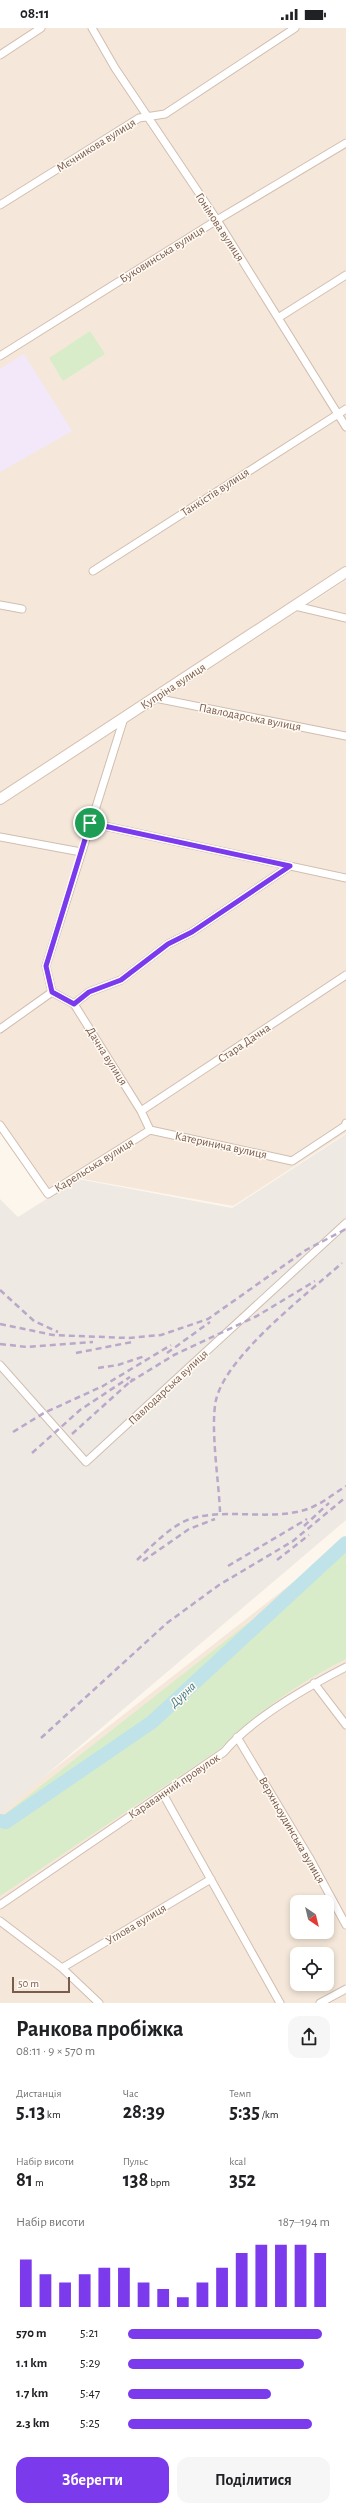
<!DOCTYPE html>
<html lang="uk">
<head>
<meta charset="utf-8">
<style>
	:root { --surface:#fff; --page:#f6f6f6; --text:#202124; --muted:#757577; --accent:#7c3aed }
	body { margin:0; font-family:"Alegreya Sans",sans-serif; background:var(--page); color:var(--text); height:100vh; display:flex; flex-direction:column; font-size:15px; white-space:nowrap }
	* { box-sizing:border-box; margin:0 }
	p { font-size:13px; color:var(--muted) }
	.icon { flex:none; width:22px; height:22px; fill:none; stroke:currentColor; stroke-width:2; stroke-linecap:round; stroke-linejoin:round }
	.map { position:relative; height:1975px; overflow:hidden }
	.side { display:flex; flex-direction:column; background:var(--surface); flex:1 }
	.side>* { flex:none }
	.needle { width:26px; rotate:145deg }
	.buttons { position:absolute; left:290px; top:1867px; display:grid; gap:8px }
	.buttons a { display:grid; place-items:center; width:44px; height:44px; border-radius:8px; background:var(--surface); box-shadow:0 2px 6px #0003; font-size:20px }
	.scale { position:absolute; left:12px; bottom:10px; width:58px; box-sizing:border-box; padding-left:4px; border:2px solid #7a5c4d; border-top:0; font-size:11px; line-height:14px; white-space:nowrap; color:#7a5c4d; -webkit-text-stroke:3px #fffaf3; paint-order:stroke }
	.pin { position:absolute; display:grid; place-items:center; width:34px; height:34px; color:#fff; margin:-17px; border:2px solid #fff; border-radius:50%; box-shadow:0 1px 4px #0007 }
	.round { display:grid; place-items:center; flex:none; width:42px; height:42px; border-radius:12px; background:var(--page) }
	.headline { display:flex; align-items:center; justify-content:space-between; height:68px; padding:0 16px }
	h1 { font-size:22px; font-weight:700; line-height:30px }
	.stats { display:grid; grid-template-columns:repeat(3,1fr); gap:6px; height:68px; padding:4px 16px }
	.stats div { display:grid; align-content:center }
	.stats b { font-size:20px; font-weight:700 }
	.stats small { font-size:11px; font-weight:400 }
	.stats p { font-size:11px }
	.chart { height:112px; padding:8px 16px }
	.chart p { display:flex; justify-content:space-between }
	.chart svg { width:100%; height:72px; margin-top:4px; stroke:var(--accent); stroke-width:6 }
	.action { display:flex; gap:8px; margin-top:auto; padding:8px 16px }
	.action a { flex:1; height:46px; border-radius:12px; background:var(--accent); color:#fff; font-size:16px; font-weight:700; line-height:46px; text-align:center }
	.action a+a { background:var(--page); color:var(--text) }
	ul { padding:0 16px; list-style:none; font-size:13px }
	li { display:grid; grid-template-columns:64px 48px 1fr; align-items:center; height:30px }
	li i { height:10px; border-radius:5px; background:var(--accent) }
	.status { display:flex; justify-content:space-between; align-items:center; height:28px; padding:0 20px; background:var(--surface); direction:ltr }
	.status svg { height:11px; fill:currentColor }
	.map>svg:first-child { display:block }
</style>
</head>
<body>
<div class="status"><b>08:11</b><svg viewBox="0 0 49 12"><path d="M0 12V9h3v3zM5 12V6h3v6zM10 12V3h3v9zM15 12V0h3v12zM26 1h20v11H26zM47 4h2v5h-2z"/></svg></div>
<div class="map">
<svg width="346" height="1975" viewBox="0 0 346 1975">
	<rect width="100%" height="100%" fill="#fdf6ec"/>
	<!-- residential -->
	<path fill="#f5e8da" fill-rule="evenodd" d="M 0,0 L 346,0 L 346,538 L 0,765 Z
		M 346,552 L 346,1105 L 233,1178 L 77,1150 L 47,1169 L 0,1103 L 0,777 Z
		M 346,1513 L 346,1975 L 0,1975 L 0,1783 ZM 297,1874 L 327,1874 L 327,1904 L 297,1904 ZM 297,1926 L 327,1926 L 327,1956 L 297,1956 Z"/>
	<!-- industrial -->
	<path fill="#efe9e4" d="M 346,1106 L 346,1492 L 0,1786 L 0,1171 L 18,1189 L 78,1151 L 232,1180 Z"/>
	<!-- education -->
	<path fill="#f3e8fa" d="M 24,326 L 72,403 L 0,444 L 0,341 Z"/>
	<!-- green -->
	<path fill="#d8ecc9" d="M 90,303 L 105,326 L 63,353 L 49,330 Z
		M 346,1518 L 346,1631 C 300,1654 256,1684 220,1721 L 0,1868 L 0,1790 Z"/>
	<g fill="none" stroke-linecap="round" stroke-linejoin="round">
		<!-- river -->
		<path stroke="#bfe3e8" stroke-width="14" d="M 0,1793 L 6,1794 L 152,1694 L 346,1515"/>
		<!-- street casing -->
		<g stroke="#d1beb0" stroke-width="9">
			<path id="street" d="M 92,0 L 115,40 L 217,192 L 346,399
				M 0,27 L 41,0
				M 0,177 L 139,90 L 165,86 L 295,0
				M 278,290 L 346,247
				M 0,328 L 217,192 L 346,115
				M 93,543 L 346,381
				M 0,577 L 22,581
				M 295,578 L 346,590
				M 155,670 L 346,708
				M 90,795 L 346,850
				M 0,809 L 81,824
				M 52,964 L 46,938 L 124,690
				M 52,964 L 74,976 L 141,1083 L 150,1102
				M 74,976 L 89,964 L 121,952 L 168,916 L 192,904 L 290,838
				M 0,1001 L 52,964
				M 141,1083 L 346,947
				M 0,1097 L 48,1166 L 150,1102
				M 150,1102 L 292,1133 L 345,1098 L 346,1095
				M 0,1337 L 86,1434 L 346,1195
				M 314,1655 L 346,1697
				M 237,1709 L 309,1829 L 346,1897
				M 163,1766 L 280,1975
				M 0,1877 L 224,1724 C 252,1690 307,1659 346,1639
				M 0,1893 L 62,1940 L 99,1975
				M 62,1940 L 211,1851
				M 320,1975 L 346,1961"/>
		</g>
		<!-- secondary casing -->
		<g stroke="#d6c0b0" stroke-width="12">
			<path id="secondary" d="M 0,771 L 346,544"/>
		</g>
		<!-- street -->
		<use href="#street" stroke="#fff" stroke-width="7"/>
		<!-- secondary -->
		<use href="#secondary" stroke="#fff" stroke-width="10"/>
		<!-- rail -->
		<path stroke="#b9a8c9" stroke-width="2.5" stroke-dasharray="6 4" stroke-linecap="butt" d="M 0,1262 L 34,1293 L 58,1304
			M 0,1296 L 53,1307 L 128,1310 L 161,1307 L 208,1291 L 306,1222 L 346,1201
			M 0,1316 L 27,1319 L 93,1314
			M 76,1325 L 132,1314
			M 167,1325 L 210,1294
			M 98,1340 L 118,1337 L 145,1328
			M 130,1354 L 174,1327 L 257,1288 L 315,1253
			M 13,1404 L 44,1385 L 103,1358 L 171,1317
			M 72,1406 L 133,1351
			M 32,1425 L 80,1382 L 130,1349
			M 220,1484 C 219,1454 210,1400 216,1372 C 226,1328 307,1266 342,1235
			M 304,1498 L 329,1475
			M 137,1532 C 152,1518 170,1498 190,1491 C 225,1480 265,1492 301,1483 C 318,1479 332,1467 346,1458
			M 277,1532 L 309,1507
			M 143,1533 L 189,1501 L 215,1491
			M 228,1538 L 307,1491
			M 41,1710 L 167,1595 L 219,1557 L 293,1513 L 346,1469"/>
	</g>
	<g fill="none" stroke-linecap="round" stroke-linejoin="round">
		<!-- route casing -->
		<g stroke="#fff" stroke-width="8">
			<path id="route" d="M 90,795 L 290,838 L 192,904 L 168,916 L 121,952 L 89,964 L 74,976 L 52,964 L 46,938 Z"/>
		</g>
		<!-- route -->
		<use href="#route" stroke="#7c3aed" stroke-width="5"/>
	</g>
	<g text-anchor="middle" stroke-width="3" stroke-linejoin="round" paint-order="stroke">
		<!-- street labels -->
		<g font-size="12" fill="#7a5c4d" stroke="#fffaf3">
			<text transform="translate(96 117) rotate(-32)" y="4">Мєчникова вулиця</text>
			<text transform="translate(220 199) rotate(57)" y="4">Гонімова вулиця</text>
			<text transform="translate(162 226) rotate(-32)" y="4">Буковинська вулиця</text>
			<text transform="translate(215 464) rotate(-33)" y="4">Танкістів вулиця</text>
			<text transform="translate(173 658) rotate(-33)" y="4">Купріна вулиця</text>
			<text transform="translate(250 689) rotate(11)" y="4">Павлодарська вулиця</text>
			<text transform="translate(244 1015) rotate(-34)" y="4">Стара Дачна</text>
			<text transform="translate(107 1028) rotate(58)" y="4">Дачна вулиця</text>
			<text transform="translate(221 1117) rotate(12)" y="4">Катеринича вулиця</text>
			<text transform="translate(94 1137) rotate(-32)" y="4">Карельська вулиця</text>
			<text transform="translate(168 1359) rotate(-43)" y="4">Павлодарська вулиця</text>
			<text transform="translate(174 1758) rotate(-34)" y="4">Караванний провулок</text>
			<text transform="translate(292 1802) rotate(60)" y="4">Верхньоудинська вулиця</text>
			<text transform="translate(136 1896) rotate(-31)" y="4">Углова вулиця</text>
		</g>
		<!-- water labels -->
		<g font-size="13" font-style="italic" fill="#437c86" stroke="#fffaf3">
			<text transform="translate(182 1666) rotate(-43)" y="5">Дурна</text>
		</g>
	</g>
</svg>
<div class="buttons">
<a><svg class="needle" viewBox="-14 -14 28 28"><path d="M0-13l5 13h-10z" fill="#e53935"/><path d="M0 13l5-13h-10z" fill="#757577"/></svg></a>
<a><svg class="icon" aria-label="locate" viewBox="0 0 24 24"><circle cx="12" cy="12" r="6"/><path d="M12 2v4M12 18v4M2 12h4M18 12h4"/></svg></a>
</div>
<div class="scale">50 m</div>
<div class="pin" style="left:90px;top:795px;background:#1e9e55"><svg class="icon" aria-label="arrive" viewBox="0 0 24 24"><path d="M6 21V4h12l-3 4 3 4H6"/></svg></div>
</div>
<section class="side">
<div class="headline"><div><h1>Ранкова пробіжка</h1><p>08:11 · 9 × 570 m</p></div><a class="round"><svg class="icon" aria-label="share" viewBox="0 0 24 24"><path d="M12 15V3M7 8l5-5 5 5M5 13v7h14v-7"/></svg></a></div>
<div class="stats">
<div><p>Дистанція</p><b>5.13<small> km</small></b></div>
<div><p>Час</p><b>28:39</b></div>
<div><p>Темп</p><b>5:35<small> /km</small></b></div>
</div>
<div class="stats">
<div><p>Набір висоти</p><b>81<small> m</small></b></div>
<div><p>Пульс</p><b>138<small> bpm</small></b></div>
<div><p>kcal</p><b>352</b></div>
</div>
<div class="chart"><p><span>Набір висоти</span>187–194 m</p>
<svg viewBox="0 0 160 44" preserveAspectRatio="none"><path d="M5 44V15M15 44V24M25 44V29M35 44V24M45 44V20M55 44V20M65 44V29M75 44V33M85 44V38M95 44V29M105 44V20M115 44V11M125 44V6M135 44V6M145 44V6M155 44V11"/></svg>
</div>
<ul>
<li><b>570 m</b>5:21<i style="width:96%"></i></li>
<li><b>1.1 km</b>5:29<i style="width:87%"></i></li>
<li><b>1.7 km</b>5:47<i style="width:71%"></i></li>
<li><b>2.3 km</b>5:25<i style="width:91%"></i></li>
</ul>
<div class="action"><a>Зберегти</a><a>Поділитися</a></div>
</section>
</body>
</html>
